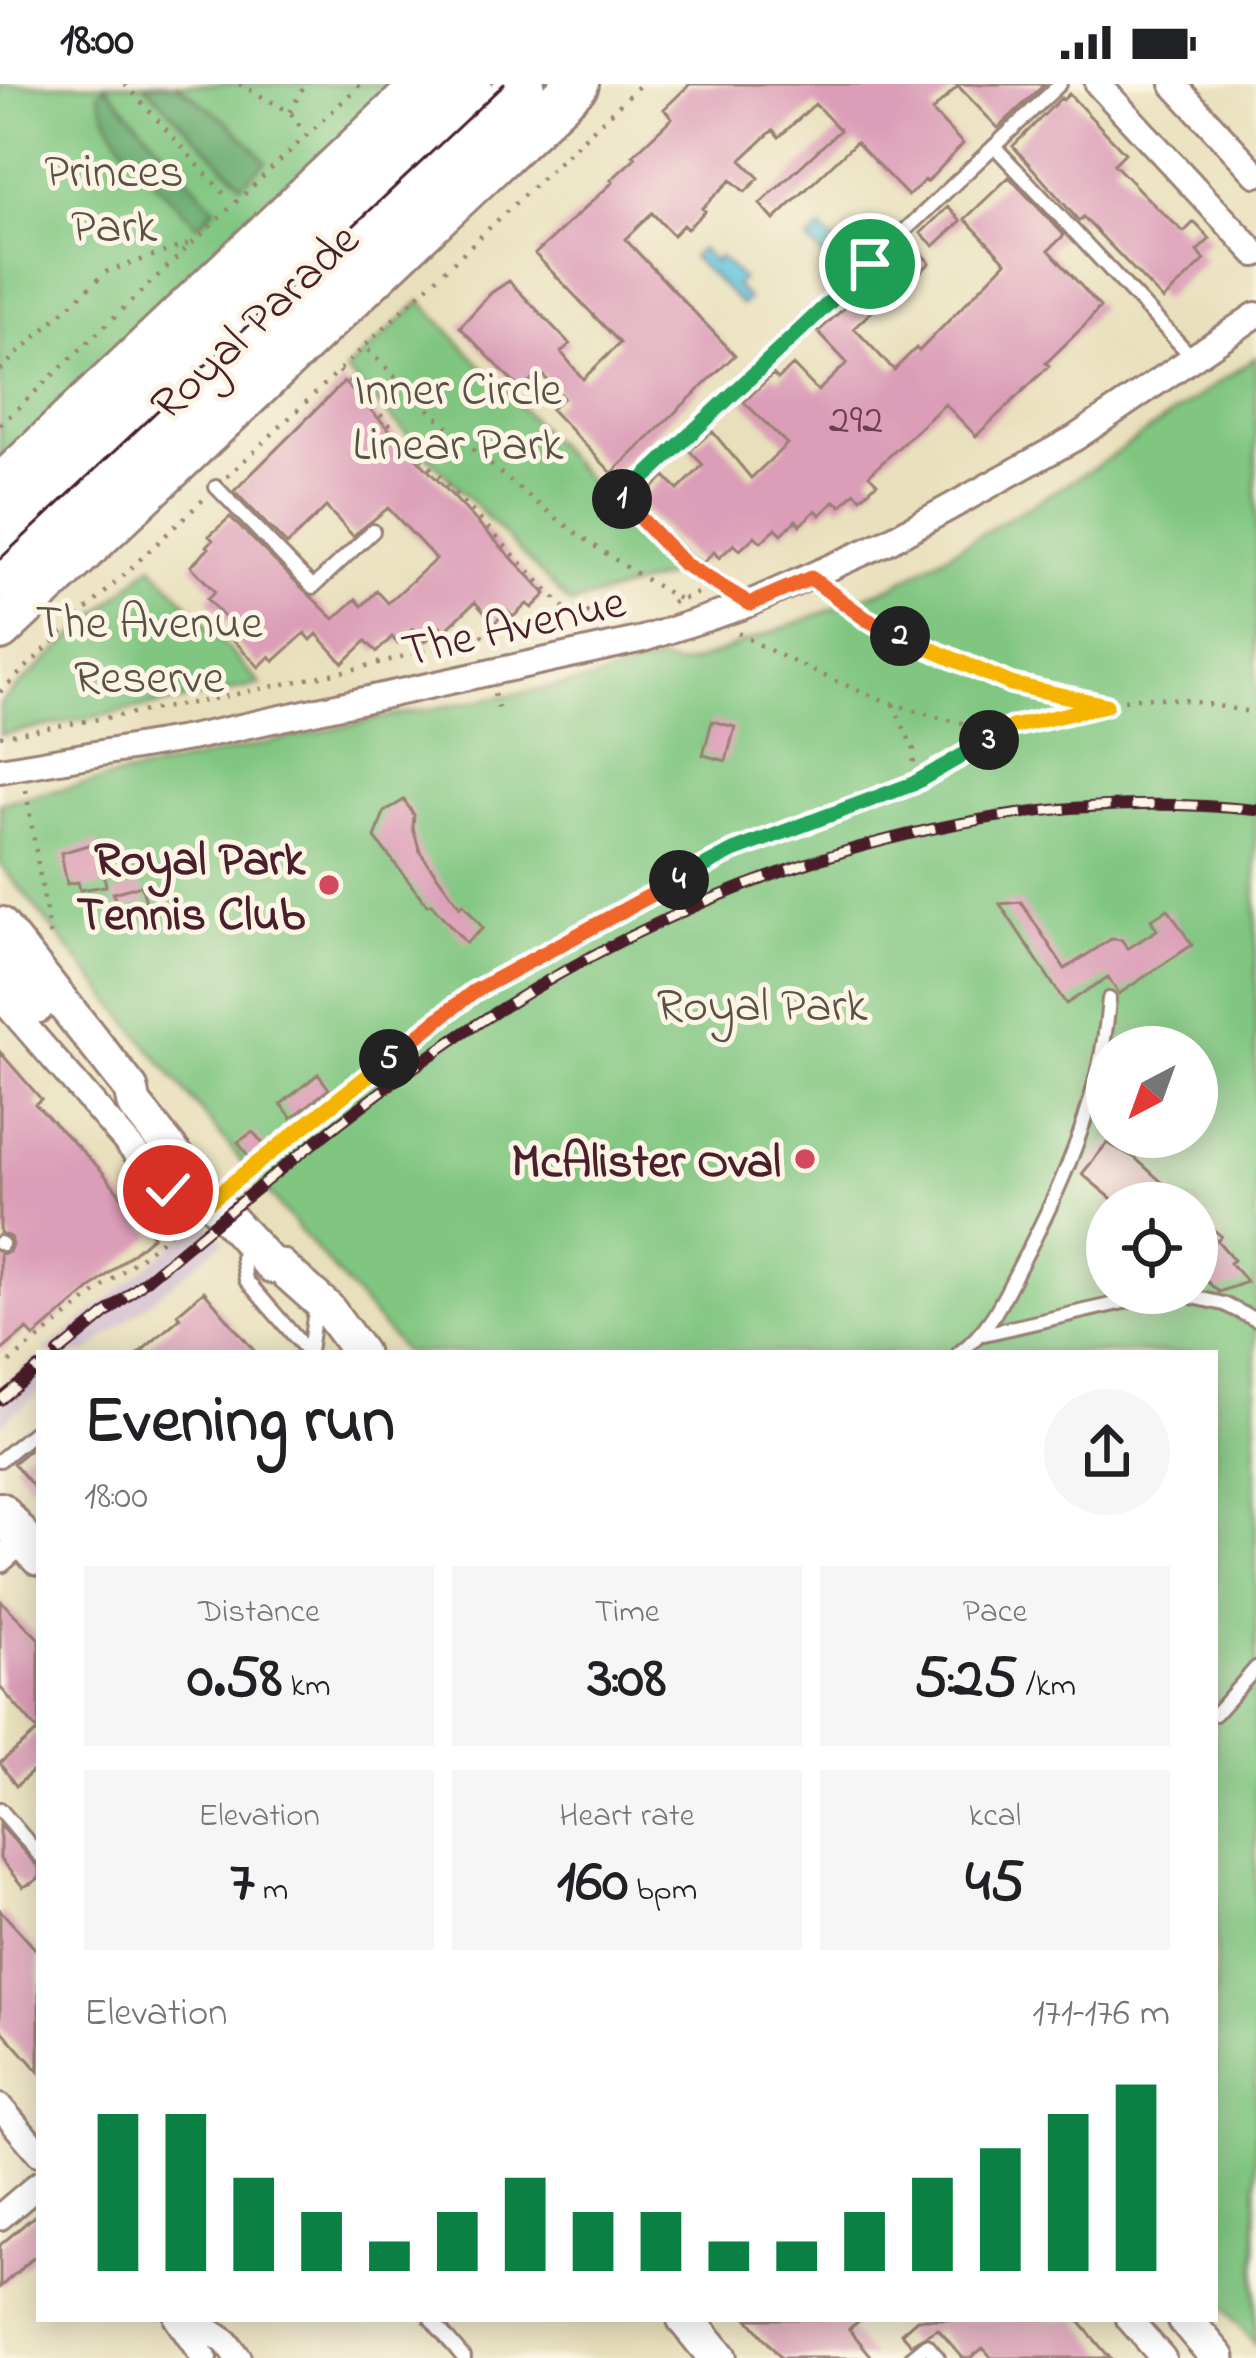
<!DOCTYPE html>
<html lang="en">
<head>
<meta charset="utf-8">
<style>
	:root { --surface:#fff; --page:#f6f6f6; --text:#202124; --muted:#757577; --accent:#0b8043 }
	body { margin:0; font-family:"Indie Flower",sans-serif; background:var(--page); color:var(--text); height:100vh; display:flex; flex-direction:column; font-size:45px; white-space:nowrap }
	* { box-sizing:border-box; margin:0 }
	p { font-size:39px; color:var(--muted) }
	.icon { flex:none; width:66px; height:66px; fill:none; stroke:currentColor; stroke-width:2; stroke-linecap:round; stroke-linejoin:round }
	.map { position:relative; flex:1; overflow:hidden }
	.side { position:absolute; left:36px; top:1266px; width:1182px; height:972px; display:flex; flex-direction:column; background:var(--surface); border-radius:0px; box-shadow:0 6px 30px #0003 }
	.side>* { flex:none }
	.needle { width:78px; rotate:221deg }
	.buttons { position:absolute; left:1086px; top:942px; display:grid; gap:24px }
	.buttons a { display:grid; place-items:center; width:132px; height:132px; border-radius:50%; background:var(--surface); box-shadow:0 6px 30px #0003; font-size:60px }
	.pin { position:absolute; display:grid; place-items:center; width:102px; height:102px; color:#fff; margin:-51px; border:6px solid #fff; border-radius:50%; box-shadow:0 3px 12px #0007 }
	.km { position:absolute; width:60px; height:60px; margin:-30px; border-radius:50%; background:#222; color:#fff; font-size:33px; line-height:60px; text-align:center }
	.round { display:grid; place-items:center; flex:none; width:126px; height:126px; border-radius:63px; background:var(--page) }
	.head { display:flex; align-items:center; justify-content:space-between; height:204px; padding:0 48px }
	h1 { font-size:66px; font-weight:800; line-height:90px }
	.metrics { display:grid; grid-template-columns:repeat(3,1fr); gap:18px; height:204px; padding:12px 48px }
	.metrics div { display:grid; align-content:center; border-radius:0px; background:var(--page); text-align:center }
	.metrics b { font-size:60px; font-weight:800 }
	.metrics small { font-size:33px; font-weight:400 }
	.metrics p { font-size:33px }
	.chart { height:336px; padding:24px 48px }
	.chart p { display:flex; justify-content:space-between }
	.chart svg { width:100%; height:216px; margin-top:12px; stroke:var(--accent); stroke-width:6 }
	.status { display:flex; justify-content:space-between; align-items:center; height:84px; padding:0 60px; background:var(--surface); direction:ltr }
	.status svg { height:33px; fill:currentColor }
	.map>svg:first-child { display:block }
</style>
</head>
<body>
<div class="status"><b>18:00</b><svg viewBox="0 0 49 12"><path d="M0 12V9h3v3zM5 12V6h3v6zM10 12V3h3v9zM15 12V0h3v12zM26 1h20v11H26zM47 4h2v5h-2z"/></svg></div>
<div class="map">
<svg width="1256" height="2274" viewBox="0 0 1256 2274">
	<rect width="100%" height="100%" fill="#fcf5e5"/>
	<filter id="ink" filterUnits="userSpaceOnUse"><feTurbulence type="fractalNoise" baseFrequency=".00833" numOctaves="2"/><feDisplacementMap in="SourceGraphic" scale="24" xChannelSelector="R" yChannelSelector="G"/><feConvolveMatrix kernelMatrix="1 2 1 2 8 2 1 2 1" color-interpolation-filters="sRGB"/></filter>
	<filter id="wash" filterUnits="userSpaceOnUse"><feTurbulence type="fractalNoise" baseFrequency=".004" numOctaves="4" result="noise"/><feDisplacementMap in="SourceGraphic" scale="48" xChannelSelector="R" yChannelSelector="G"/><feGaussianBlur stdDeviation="2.7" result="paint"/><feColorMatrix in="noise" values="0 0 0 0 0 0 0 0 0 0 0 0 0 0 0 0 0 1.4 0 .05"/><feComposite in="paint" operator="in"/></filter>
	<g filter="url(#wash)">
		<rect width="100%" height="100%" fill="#e8e0bc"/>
		<!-- industrial -->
		<path fill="#cfbdcf" d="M 205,1136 L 224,1157 L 87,1269 L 43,1269 Z
			M 39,1273 L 39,1308 L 0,1341 L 0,1305 Z"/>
		<!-- green -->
		<path fill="#80c681" stroke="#657256" stroke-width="3" fill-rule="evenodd" d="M 0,0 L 399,0 L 0,379 Z
			M 421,217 L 676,490 L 570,520 L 346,287 Z
			M 1256,273 L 1256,2261 L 1215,2213 L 1215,1269 L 405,1269 L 257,1096 L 0,780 L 0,719 L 381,634 L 593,596 L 660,576 L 675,582 L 694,578 L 893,502 L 1094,384 ZM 1107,963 L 1197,963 L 1197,1053 L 1107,1053 ZM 1107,1119 L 1197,1119 L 1197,1209 L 1107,1209 Z
			M 152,481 L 261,601 L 0,651 L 0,619 Z"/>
		<!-- forest -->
		<path fill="#68ab6f" stroke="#59654d" stroke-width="3" d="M 144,0 L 177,0 L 230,40 L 266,77 L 242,100 Z
			M 106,2 L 215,124 L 198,141 C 162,105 109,60 99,9 Z"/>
		<!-- water -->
		<path fill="#60c4de" stroke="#557284" stroke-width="3" d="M 821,145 L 845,170 L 833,183 L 808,157 Z
			M 700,165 L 714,178 L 719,173 L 742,195 L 735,202 L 748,215 L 742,221 L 692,173 Z"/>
		<g id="blocks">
			<!-- building -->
			<path fill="#db9db7" d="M 690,0 L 1045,0 L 998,44 L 958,2 L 932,27 L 963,60 L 927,98 L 925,96 L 908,112 L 856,58 L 774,136 L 760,120 L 840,46 L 815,20 L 779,53 L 773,46 L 741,76 L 759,94 L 745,108 L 731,96 L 702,124 L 705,127 L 687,145 L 683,141 L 673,151 L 652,129 L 625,155 L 735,271 L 612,389 L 551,325 L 563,314 L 540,288 L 521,306 L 460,243 L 491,209 L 509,197 L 570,260 L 561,268 L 583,295 L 620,259 L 535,170 L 613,98 L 611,96 L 636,73 L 633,71 L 672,34 L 664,25 Z
				M 1069,10 L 1125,69 L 1114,80 L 1156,123 L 1184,148 L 1194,138 L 1210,155 L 1197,167 L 1205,176 L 1163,216 L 1083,133 L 1079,137 L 1013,62 L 1061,14 L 1063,16 Z
				M 1009,93 L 1064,151 L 1049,166 L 1100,223 L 1086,240 L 1046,279 L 1049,282 L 976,352 L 945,320 L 869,391 L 877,399 L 861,414 L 855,408 L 841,422 L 835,417 L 820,431 L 816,426 L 800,441 L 796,436 L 782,450 L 776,444 L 761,458 L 755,452 L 740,466 L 734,460 L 719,474 L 714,468 L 703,479 L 691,472 L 638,418 L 665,392 L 678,406 L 703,381 L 690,367 L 712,347 L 751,394 L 787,360 L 744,318 L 773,290 L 778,295 L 793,281 L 818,307 L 847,279 L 818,248 L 913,161 L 930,179 L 903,204 L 900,201 L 854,244 L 894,286 L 916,264 L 919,267 L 1006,178 L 965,135 Z
				M 948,123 L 961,137 L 934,162 L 921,149 Z
				M 344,298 L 546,510 L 532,524 L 527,520 L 513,533 L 507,527 L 494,539 L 475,518 L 444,548 L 440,543 L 425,558 L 413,545 L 398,560 L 392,553 L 377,568 L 366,557 L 343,579 L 317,550 L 311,556 L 305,549 L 274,577 L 270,572 L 259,583 L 228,550 L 234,544 L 207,515 L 215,508 L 191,482 L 209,464 L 207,462 L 213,456 L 209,452 L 230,433 L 334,535 L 356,515 L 362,522 L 377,507 L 388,519 L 436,475 L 388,424 L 353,452 L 326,423 L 287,461 L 234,407 Z
				M 712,637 L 735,643 L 726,677 L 703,671 Z
				M 404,716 L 414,731 L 413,744 L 420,768 L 460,823 L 463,820 L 483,844 L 466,859 L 431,820 L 427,821 L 375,754 L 384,728 Z
				M 98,758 L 106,802 L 80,806 L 78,798 L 67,800 L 61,769 Z
				M 141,801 L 146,818 L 118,826 L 113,809 Z
				M 1021,818 L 1065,885 L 1111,855 L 1122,856 L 1127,865 L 1157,846 L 1151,836 L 1168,825 L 1192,861 L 1119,910 L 1108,893 L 1066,920 L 1000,820 Z
				M 0,968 L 41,1015 L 35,1020 L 101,1086 L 153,1152 L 34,1253 L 27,1245 L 0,1268 L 0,1170 L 9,1168 L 12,1161 L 10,1153 L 0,1149 Z
				M 318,990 L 329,1005 L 292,1034 L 281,1020 Z
				M 253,1048 L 276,1075 L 259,1089 L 238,1058 Z
				M 1107,1059 L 1135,1074 L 1185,1119 L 1117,1119 L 1082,1090 Z
				M 1197,1132 L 1221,1152 L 1217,1156 L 1234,1176 L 1230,1179 L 1247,1198 L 1219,1208 L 1203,1194 L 1197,1195 Z
				M 204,1207 L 256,1269 L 139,1269 L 180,1234 L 177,1230 Z
				M 39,1358 L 39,1409 L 13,1379 Z
				M 0,1516 L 39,1555 L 39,1682 L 16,1702 L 0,1679 L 38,1647 L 0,1603 Z
				M 0,1741 L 39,1784 L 39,1794 L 32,1799 L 23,1803 L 0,1775 Z
				M 0,1826 L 39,1869 L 39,1988 L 0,1944 Z
				M 39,2128 L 39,2169 L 0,2203 L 0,2161 Z
				M 748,2235 L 861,2235 L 849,2245 L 873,2274 L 781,2274 Z
				M 917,2235 L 1077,2235 L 1110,2274 L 992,2274 L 983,2264 L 970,2274 L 963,2274 L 938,2245 L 911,2260 L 901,2249 Z"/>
		</g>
	</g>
	<g filter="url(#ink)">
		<use href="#blocks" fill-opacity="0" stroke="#998074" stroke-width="3"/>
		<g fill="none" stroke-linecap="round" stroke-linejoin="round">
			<!-- lane casing -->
			<g stroke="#998074" stroke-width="18">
				<path id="lane" d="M 994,62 L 1193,274
					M 216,403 L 313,503 L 373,447
					M 749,520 L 684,480 L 621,415 L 1060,0
					M 0,1159 L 2,1160
					M 249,1165 L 242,1174 L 246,1196 L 309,1269
					M 1175,1209 L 1224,1220 L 1256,1236
					M 984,1250 L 1163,1209
					M 309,1268 L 314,1233
					M 959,1269 C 992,1244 1003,1214 1022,1178 C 1067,1093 1101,1012 1109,915
					M 0,1376 L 39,1344
					M 1215,1630 L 1256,1584
					M 0,1725 L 39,1771
					M 431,2235 L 464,2274
					M 911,2274 L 927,2261 L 938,2274"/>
			</g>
			<!-- street casing -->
			<g stroke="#998074" stroke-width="30">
				<path id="street" d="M 1098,0 L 1256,170
					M 1173,0 L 1256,90
					M 741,523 L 887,458 L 1075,354 L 1256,231
					M 0,686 L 190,654 L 643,555
					M 0,913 L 168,1106 L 181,1113 L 201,1105
					M 0,1476 L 24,1455
					M 0,2023 L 39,2069
					M 0,2133 L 39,2100
					M 177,2235 L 204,2274
					M 192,2235 L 226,2258 L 238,2274
					M 1129,2235 L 1163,2274"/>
			</g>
			<!-- secondary casing -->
			<g stroke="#998074" stroke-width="39">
				<path id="secondary" d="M 0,840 L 131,1005 L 134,1020 L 211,1116 L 272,1182 L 280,1182 L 327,1224 L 360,1269
					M 0,879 L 37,922
					M 1185,2235 L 1218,2274"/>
			</g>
			<!-- primary casing -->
			<g stroke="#998074" stroke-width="42">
				<path id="primary" d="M 0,1427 L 39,1473
					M 686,2235 L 718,2274"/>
			</g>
			<!-- highway casing -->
			<g stroke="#998074" stroke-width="48">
				<path id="highway" d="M 0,403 L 425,0
					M 0,444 L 470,0
					M 0,493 L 523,0
					M 0,545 L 577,0"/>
			</g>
			<!-- path -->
			<path stroke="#998074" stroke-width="4.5" stroke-dasharray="3 9" stroke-linecap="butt" d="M 125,0 L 227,113
				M 239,0 L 290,28 L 305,49
				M 290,28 L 305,0
				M 368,266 C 463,361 563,450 681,516
				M 0,286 L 106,188 L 191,159
				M 339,287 L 569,529
				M 0,341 L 361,0
				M 227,393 L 641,0
				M 831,509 C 913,570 1002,598 1101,620
				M 738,549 C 802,585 940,649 1013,643 C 1055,640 1096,618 1138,614 C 1177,611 1218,623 1256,629
				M 0,608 L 206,413
				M 494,610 L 499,628
				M 893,620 L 914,666 L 913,700
				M 0,652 L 204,617 L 359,584 L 576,527 L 622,533
				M 26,706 L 50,854
				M 230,1100 L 473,908 L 733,767 L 913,700 L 1012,643
				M 0,1286 L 184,1138"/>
			<!-- lane -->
			<use href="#lane" stroke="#fff" stroke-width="12"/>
			<!-- street -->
			<use href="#street" stroke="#fff" stroke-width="24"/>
			<!-- secondary -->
			<use href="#secondary" stroke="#fff" stroke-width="33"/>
			<!-- primary -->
			<use href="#primary" stroke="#fff" stroke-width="36"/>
			<!-- highway -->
			<use href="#highway" stroke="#fff" stroke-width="42"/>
			<!-- tram -->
			<path stroke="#4a1f2b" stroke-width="3" d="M 0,475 L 504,0"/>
			<!-- rail casing -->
			<g stroke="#4a1f2b" stroke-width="12">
				<path id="rail" d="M 58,1269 C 184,1166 316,1050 450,958 C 685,798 969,696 1256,726
					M 0,1316 L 39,1284"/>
			</g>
			<!-- rail -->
			<use href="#rail" stroke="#fcf5e5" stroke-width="8" stroke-dasharray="22" stroke-linecap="butt"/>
			<!-- street-bridge casing -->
			<g stroke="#998074" stroke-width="30" stroke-linecap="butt">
				<path id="street-bridge" d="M 643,555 L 741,523"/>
			</g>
			<!-- path-bridge -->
			<path stroke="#998074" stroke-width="4.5" stroke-dasharray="3 9" stroke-linecap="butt" d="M 672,519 L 698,509"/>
			<!-- street-bridge -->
			<use href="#street-bridge" stroke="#fff" stroke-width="24"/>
		</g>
	</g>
	<g fill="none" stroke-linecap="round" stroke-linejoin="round" filter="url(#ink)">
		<!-- split-1 casing -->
		<g stroke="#fff" stroke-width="24">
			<path id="split-1" d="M 622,415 L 870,180"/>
		</g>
		<!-- split-2 casing -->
		<g stroke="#fff" stroke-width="24">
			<path id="split-2" d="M 622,415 L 684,480 L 750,520 L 811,494 L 866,535 L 900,552"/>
		</g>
		<!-- split-3 casing -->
		<g stroke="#fff" stroke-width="24">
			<path id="split-3" d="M 900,552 L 1011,600 L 1106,621 L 1012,643 L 989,656"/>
		</g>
		<!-- split-4 casing -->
		<g stroke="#fff" stroke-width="24">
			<path id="split-4" d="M 679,796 L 733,767 L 913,700 L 989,656"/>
		</g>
		<!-- split-5 casing -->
		<g stroke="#fff" stroke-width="24">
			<path id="split-5" d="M 389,975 L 473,908 L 679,796"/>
		</g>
		<!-- split-6 casing -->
		<g stroke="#fff" stroke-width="24">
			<path id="split-6" d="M 168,1106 L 181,1113 L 201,1105 L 211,1116 L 389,975"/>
		</g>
		<!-- split-1 -->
		<use href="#split-1" stroke="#22a559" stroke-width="15"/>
		<!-- split-2 -->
		<use href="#split-2" stroke="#f0652b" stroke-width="15"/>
		<!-- split-3 -->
		<use href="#split-3" stroke="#f5b400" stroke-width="15"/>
		<!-- split-4 -->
		<use href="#split-4" stroke="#22a559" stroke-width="15"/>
		<!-- split-5 -->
		<use href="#split-5" stroke="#f0652b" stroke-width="15"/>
		<!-- split-6 -->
		<use href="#split-6" stroke="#f5b400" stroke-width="15"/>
	</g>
	<!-- markers -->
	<g fill="#d1495b" stroke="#fcf5e5" stroke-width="4.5">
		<circle cx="329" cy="801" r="12"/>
		<circle cx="805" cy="1075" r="12"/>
	</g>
	<g text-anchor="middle" stroke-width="10" stroke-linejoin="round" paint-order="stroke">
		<!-- number labels -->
		<g font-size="42" fill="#6e3e4e">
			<text x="856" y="348">292</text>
		</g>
		<!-- park labels -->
		<g font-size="48" fill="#5a5145" stroke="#fcf5e5">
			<text x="114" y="102">Princes<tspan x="114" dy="55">Park</tspan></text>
			<text x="458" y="320">Inner Circle<tspan x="458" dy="55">Linear Park</tspan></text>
			<text x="149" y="553">The Avenue<tspan x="149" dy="55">Reserve</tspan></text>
			<text x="762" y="936">Royal Park</text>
		</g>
		<!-- street labels -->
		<g font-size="48" fill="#4a1f2b" stroke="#fcf5e5">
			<text transform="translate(253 236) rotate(-43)" y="17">Royal Parade</text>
			<text transform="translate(513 540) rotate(-13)" y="17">The Avenue</text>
		</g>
		<!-- poi labels -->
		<g font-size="48" font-weight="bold" fill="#4a1f2b" stroke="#fcf5e5" text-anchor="end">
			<text x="305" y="790">Royal Park<tspan x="305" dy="55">Tennis Club</tspan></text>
			<text x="781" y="1092">McAlister Oval</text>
		</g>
	</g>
</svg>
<div class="buttons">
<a><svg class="needle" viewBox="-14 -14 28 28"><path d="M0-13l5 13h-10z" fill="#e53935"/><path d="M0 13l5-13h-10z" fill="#757577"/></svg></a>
<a><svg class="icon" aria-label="locate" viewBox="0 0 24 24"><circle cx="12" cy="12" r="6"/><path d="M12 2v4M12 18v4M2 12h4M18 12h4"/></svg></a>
</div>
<div class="pin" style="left:870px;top:180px;background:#1e9e55"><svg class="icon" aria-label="arrive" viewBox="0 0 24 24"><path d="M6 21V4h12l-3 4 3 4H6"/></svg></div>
<div class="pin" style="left:168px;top:1106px;background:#d93025"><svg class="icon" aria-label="check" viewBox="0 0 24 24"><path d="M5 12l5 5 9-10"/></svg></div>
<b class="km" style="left:622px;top:415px">1</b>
<b class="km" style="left:900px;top:552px">2</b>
<b class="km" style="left:989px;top:656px">3</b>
<b class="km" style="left:679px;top:796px">4</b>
<b class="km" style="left:389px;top:975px">5</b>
<section class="side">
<div class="head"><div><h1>Evening run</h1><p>18:00</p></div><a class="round"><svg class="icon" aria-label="share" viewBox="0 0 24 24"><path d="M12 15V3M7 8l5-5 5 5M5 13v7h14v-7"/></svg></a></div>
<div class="metrics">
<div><p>Distance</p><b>0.58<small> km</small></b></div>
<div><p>Time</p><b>3:08</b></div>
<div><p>Pace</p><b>5:25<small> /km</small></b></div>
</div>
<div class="metrics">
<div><p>Elevation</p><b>7<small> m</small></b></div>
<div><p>Heart rate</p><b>160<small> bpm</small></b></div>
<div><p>kcal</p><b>45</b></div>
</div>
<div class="chart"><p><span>Elevation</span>171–176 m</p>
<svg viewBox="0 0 160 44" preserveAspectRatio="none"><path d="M5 44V12M15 44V12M25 44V25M35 44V32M45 44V38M55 44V32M65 44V25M75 44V32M85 44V32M95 44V38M105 44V38M115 44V32M125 44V25M135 44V19M145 44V12M155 44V6"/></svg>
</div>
</section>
</div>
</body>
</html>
